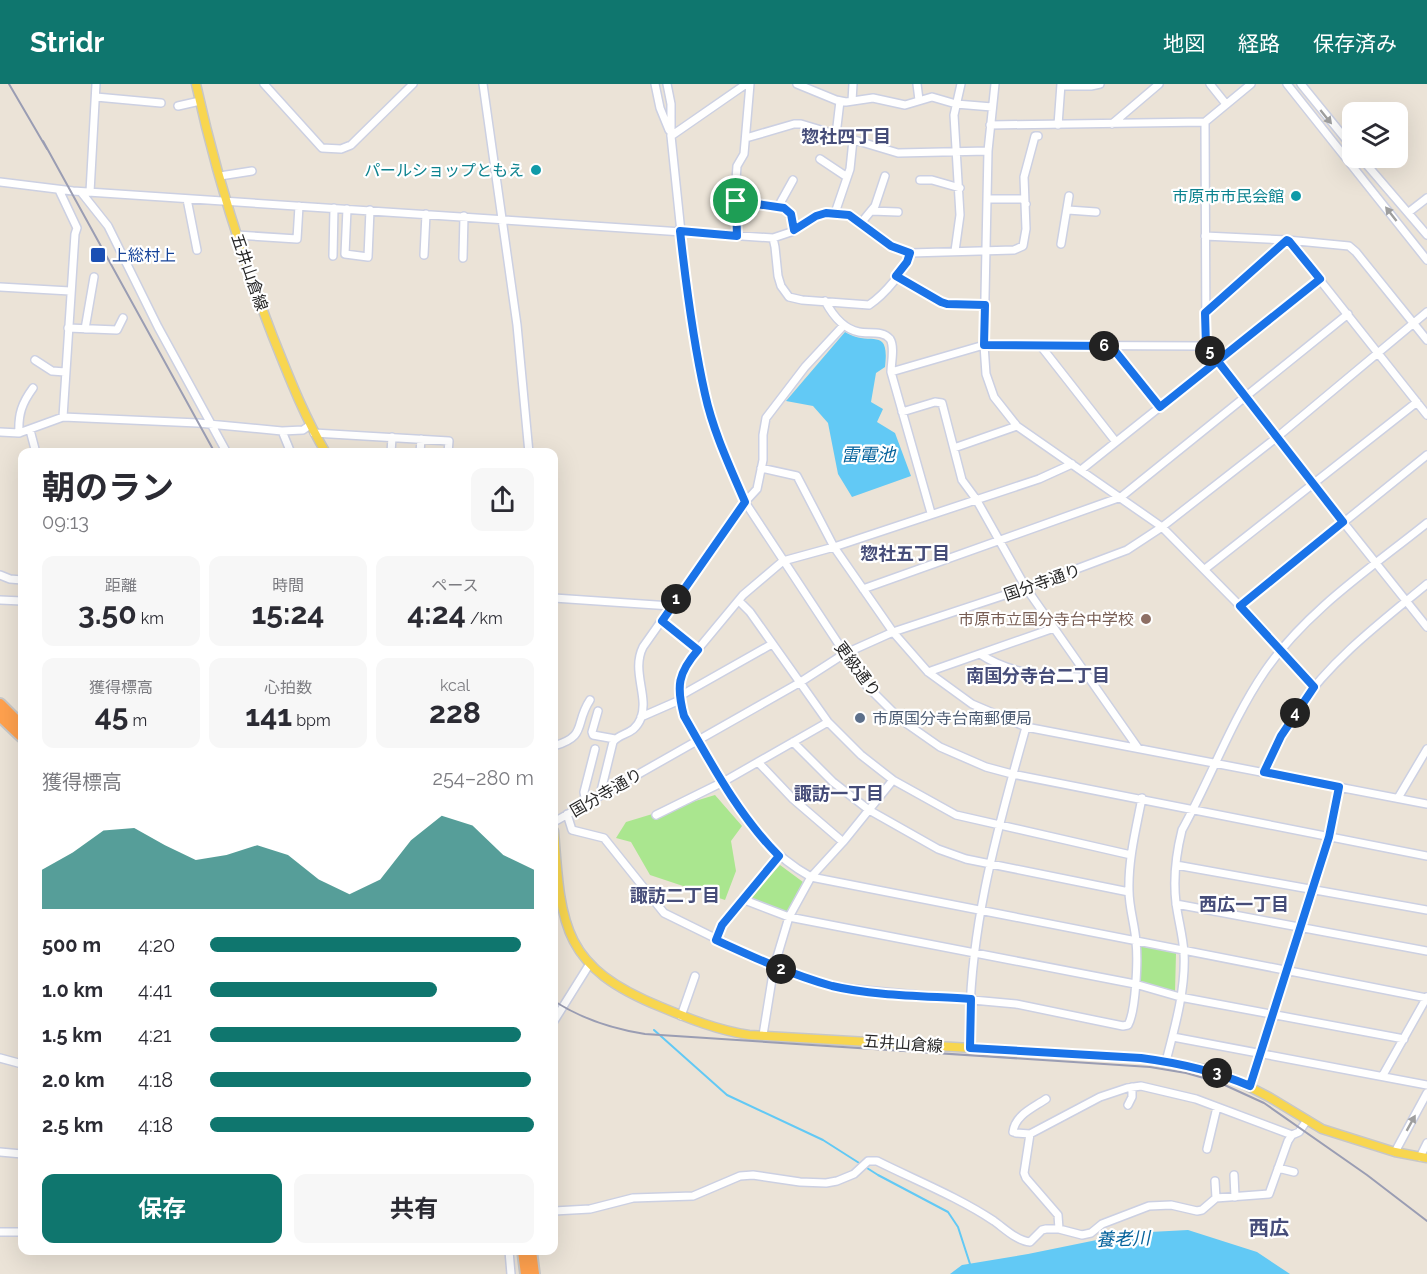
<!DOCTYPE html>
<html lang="ja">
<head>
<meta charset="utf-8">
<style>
	:root { --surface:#fff; --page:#f7f7f7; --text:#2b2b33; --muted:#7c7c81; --accent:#0f766e }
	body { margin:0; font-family:Raleway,"Noto Sans JP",sans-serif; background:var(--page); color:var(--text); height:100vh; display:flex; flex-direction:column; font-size:22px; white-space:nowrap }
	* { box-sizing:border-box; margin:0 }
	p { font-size:20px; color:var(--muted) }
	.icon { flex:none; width:33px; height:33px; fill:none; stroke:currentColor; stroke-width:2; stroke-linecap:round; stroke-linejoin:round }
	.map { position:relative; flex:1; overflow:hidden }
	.panel { position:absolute; left:18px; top:364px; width:540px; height:807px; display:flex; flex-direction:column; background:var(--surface); border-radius:12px; box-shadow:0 6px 24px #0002 }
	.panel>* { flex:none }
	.buttons { position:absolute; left:1342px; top:18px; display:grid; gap:12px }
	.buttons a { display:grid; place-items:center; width:66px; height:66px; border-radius:12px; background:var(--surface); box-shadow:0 6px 24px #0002; font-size:30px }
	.pin { position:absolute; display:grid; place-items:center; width:51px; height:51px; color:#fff; margin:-26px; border:3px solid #fff; border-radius:50%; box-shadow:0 2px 6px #0007 }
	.km { position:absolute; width:30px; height:30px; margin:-15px; border-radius:50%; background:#222; color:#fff; font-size:16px; line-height:30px; text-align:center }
	.round { display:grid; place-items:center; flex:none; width:63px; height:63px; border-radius:12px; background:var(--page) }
	.overview { display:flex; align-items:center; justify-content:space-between; height:102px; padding:0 24px }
	h1 { font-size:33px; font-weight:700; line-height:45px }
	.stats { display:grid; grid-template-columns:repeat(3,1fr); gap:9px; height:102px; padding:6px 24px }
	.stats div { display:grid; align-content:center; border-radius:12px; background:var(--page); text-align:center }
	.stats b { font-size:30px; font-weight:700 }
	.stats small { font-size:16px; font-weight:400 }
	.stats p { font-size:16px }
	.chart { height:168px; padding:12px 24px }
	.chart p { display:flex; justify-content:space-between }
	.chart svg { width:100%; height:108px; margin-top:6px; fill:var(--accent); opacity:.7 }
	.primary-button { display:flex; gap:12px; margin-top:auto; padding:12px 24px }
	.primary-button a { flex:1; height:69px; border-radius:12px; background:var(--accent); color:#fff; font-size:24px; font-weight:700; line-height:69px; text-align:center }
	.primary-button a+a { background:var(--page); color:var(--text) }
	ul { padding:0 24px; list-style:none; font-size:20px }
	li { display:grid; grid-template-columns:96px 72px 1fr; align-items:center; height:45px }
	li i { height:15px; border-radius:8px; background:var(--accent) }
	header { display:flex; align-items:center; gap:36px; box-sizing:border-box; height:84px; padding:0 30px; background:var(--accent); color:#fff }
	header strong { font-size:28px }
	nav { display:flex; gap:33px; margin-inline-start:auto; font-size:21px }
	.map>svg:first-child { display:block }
</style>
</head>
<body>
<header>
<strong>Stridr</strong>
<nav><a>地図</a><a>経路</a><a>保存済み</a></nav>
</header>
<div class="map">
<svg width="1427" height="1190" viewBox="0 0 1427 1190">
	<rect width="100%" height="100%" fill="#ebe3d7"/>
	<!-- green -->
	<path fill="#aae68f" d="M 715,711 L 742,742 L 731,757 L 736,787 L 725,816 L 650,791 L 631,758 L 616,754 L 626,738 Z
		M 780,781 L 803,798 L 786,830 L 748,817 Z
		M 1141,862 L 1176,869 L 1175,908 L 1140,901 Z"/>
	<!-- water -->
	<path fill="#62c9f5" d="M 845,248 C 870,264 890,240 885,283 L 876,289 L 871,318 L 883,325 L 877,338 L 895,349 L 911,392 L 852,413 L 838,390 L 828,339 L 813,322 L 786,317 Z
		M 1188,1146 L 1257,1168 L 1290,1190 L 950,1190 L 962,1181 L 1028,1170 L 1131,1149 Z"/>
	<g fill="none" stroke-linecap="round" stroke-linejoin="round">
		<!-- stream -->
		<path stroke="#62c9f5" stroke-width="2" d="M 654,946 L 727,1011 L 823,1056 L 878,1091 L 948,1128 L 958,1143 L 970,1180"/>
		<!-- minor casing -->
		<g stroke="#ccd0e2" stroke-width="10">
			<path id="minor" d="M 264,0 L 322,64 L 341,65 L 351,61 L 413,0
				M 483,0 L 517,241 L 529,369
				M 655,0 L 660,24 L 669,46
				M 667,0 L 671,20 L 671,52 L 687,206 L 705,312 L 718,354 L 745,418 L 865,600 L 900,635 L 940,663 L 986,683 L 1012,690 L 1427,772
				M 797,0 L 836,16 L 846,18 L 873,14 L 905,21 L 932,13 L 956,20 L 992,23
				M 917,0 L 919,16
				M 995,0 L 988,67 L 984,261 L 986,290 L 994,313 L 1017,342 L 1162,443 L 1240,522 L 1314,603
				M 1210,0 L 1226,20
				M 1287,0 L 1427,176
				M 1301,0 L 1353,64
				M 1061,2 L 1091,2 L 1100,0
				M 96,13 L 161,19
				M 852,17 L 853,0
				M 178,22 L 200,17
				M 1205,38 L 1206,262 L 1276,354 L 1427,543
				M 1112,40 L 1159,0
				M 990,41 L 1205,38 L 1251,0
				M 1058,41 L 1061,0
				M 836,51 L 840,17
				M 671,52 L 746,0
				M 746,54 L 794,40 L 801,40 L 898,69 L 988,67
				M 1361,74 L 1427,151
				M 820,75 L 847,93
				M 220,92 L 252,87
				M 920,96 L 932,96 L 960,104
				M 0,98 L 73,107 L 773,154 L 791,148 L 816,132 L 826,129 L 838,129 L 849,131 L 892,162 L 910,169 L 1014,166 L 1023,162 L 1026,145 L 1024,93 L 1035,52 L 1038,52
				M 59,106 L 77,144 L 75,150 L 63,333
				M 81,108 L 108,142 L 158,243 L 227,369
				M 90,108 L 96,0
				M 187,115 L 197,166
				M 987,115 L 1023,115 L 1026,120
				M 736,117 L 784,124 L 791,130 L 794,146
				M 778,123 L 793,96
				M 347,125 L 345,170 L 368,173 L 370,126
				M 1068,126 L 1096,128
				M 871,127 L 898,128
				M 1409,128 L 1427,114
				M 835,129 L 850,85 L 853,56
				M 861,139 L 875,122 L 885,92
				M 237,151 L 297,155 L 299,122
				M 737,152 L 736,96 L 737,82 L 744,70 L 750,0
				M 1205,152 L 1287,156 L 1349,162 L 1356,168 L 1427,256
				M 773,154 L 775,163 L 778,192 L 781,202 L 789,213 L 802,216 L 869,221 C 885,210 904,188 910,169
				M 1289,157 L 1427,331
				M 1061,160 L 1069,112
				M 955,167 L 960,131 L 954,31 L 961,0
				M 424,171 L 426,130
				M 333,172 L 334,124
				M 463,174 L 464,132
				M 896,192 L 941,218 L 947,220 L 985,221
				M 0,203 L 70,207
				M 825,217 C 832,230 843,245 859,248 C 868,250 883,246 890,255 C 895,263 891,279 891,288
				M 1205,229 L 1287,156
				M 68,244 L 117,246 L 123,234
				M 85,245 L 94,193
				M 1040,261 L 1116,358
				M 1111,262 L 1159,323
				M 35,276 L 52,287 L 65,288
				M 902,328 L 935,318 L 942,319 L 962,396 L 976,415 L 1026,504 L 1138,664
				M 30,346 L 36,369
				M 282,347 L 291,369
				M 0,348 L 19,349 L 63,333 L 198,339 L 282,347 L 303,346 L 310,341
				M 19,349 C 18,330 22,319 33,304
				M 314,349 L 449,357 L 448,369
				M 954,364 L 1017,342
				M 391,369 L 392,353
				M 420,369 L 421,355
				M 1072,380 L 1039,395 L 834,463 L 783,477 L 743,511 L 689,576 C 681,588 678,601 680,615 C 683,636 697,655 708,673 C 736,721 760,765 811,793 L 1427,914
				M 761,384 L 797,392 L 834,463 L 893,548 L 928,588 L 972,620 L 1026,643 L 1427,720
				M 1081,386 L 1320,195
				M 931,429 L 891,288 L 984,261 L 1206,262
				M 1205,485 L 1417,318
				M 0,491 L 10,495 L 22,496
				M 863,505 L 1121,413 L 1348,230
				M 554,514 L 671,522
				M 0,516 L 22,517
				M 739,517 L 750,528 L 828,638 L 861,671 L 893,696 L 956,731 L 1131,771
				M 1240,522 L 1427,371
				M 662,537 L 698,566
				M 980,570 C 1013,592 1050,593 1089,593
				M 928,588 L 1054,544
				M 680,612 L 772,560
				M 598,627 L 592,648 L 593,651 L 615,655
				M 641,633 L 680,616
				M 793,658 L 833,698 L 869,726 L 938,765 L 966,775 L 1129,808
				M 554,662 C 588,652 574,640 590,616
				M 758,678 L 793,715 L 843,758
				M 1264,689 C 1275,666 1284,644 1298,624 C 1333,574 1381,538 1427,500
				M 600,711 L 613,658 C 620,648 634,652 641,634 C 649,612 631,587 643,563 L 745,418 L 757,405 L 763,376 L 763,351 L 766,334 L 805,283 L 844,241
				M 1398,714 L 1427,665
				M 586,719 L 584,708 L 595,665
				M 567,730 L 572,746 L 604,754 L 664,829 L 774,883 L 832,902 L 853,905 L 1016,920 L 1123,942 L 1128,941 C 1136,927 1138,875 1136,858 C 1135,841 1129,824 1129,807 C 1128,776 1136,745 1142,714
				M 656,731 L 723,698 L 828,638
				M 554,738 L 799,599 L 844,570 L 893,548 L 1026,504 L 1127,466 L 1162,443 L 1276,354 L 1427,228
				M 1176,781 L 1427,826
				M 742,815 L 789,833 L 1135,900 L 1180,913 L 1404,955
				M 1176,820 L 1427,867
				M 715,856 L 722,841 L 779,772
				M 681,932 L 695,892
				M 554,937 L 589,881
				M 763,951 L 774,883 L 789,833 L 811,793 L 843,758 L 893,696
				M 1173,953 L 1427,1001
				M 970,964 C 966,855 997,746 1026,643
				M 0,974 L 22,980
				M 1166,977 C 1175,943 1186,904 1184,869 C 1183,852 1178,835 1176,819 C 1173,794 1176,770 1182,746 C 1211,694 1231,637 1265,587 C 1306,527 1371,484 1427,439
				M 1383,991 L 1427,913
				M 1250,1002 L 1329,753 L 1339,703
				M 1128,1021 L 1132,1013 L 1132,1003
				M 1013,1048 C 1015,1031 1033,1024 1046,1015
				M 1016,1049 L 1030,1050 L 1100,1013 L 1127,1004 L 1141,1002 L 1196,1015 L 1292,1051
				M 1030,1050 L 1024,1089 L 1026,1094 L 1058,1131 L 1059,1145
				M 1207,1065 L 1217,1023
				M 0,1068 L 22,1070
				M 1395,1068 L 1427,1009
				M 1420,1073 L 1427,1059
				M 1278,1084 L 1294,1088
				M 1234,1091 L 1235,1113
				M 1215,1097 L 1216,1114
				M 554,1127 L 590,1125 L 633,1114 L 693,1112 L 740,1092 L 753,1091 L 800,1098 L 826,1099 L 837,1097 L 854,1090 L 868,1077 L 877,1077 C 915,1096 958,1113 994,1137 C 1004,1144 1017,1157 1030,1158 L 1042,1146 L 1046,1145 L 1059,1145 L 1082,1151 L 1091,1149 L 1102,1140 L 1149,1122 L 1171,1121 L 1197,1127 L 1202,1126 L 1216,1114 L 1269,1110 L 1288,1057 L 1292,1051 L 1299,1048 L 1307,1036
				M 0,1148 L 22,1148
				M 509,1167 L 511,1190"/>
		</g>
		<!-- major casing -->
		<g stroke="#c7c7c7" stroke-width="11">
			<path id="major" d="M 196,0 C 215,86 241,171 273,253 C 289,293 304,332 326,369
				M 554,747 C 561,844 563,883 661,923 C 690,935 717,946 749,951 L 1141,974 L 1204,985 L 1236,996 L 1269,1013 L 1322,1045 L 1395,1068 L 1427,1074"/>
		</g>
		<!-- highway casing -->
		<g stroke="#c7c7c7" stroke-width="14">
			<path id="highway" d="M 0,620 L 22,642
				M 0,632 L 22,653
				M 523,1167 L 526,1190
				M 531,1167 L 534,1190"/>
		</g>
		<!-- minor -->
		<use href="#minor" stroke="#fff" stroke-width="7"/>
		<!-- major -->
		<use href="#major" stroke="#f8d64f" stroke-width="8"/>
		<!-- highway -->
		<use href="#highway" stroke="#ffa14e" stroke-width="10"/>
		<!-- rail -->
		<path stroke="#9a9db3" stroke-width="2" d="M 9,0 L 47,65
			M 43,57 L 215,369
			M 554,917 C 582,935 613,945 645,950 L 1150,983 L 1186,989 L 1218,998 L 1264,1019 L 1367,1091 L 1427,1137"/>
	</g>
	<!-- one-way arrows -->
	<defs><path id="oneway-solid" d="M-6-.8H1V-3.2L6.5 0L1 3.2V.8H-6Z" transform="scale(1.5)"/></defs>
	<g fill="#9e9e9e">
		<use href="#oneway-solid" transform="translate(1326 33) rotate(51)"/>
		<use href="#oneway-solid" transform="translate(1391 130) rotate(-128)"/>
		<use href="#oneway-solid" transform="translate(1411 1039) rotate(-61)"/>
	</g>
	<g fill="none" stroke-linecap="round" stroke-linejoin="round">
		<!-- route casing -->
		<g stroke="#fff" stroke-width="12">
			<path id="route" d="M 736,117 L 737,152 L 680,147 C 686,201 693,257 705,310 C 713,347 730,383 745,418 L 662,537 L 698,566 C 678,589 676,602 684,632 C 712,681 739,732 779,772 L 722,841 L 716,856 C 753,873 792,891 832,902 C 874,912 928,912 971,915 L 970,964 L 1141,974 C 1179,979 1215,987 1250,1002 L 1329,753 L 1339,703 L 1264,688 L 1281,652 L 1314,603 L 1240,522 L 1343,438 L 1206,262 L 1205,229 L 1287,156 L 1289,157 L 1320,195 L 1160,323 L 1111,262 L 984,261 L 985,221 L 947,220 L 941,218 L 896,192 L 907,178 L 910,169 L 891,162 L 849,131 L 826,129 L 816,132 L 794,146 L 791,130 L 784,124 L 736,117"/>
		</g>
		<!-- route -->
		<use href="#route" stroke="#1a73e8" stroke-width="8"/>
	</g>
	<!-- markers -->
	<g fill="#0f9aa8" stroke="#fff" stroke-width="2">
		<circle cx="536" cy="86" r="6"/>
		<circle cx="1296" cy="112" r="6"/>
	</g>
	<rect fill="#1a4fb4" stroke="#fff" stroke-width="2" x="90" y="163" width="16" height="16" rx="3"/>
	<circle fill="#8d6e63" stroke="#fff" stroke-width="2" cx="1146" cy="535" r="6"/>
	<circle fill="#5c6f8a" stroke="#fff" stroke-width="2" cx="860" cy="634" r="6"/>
	<g text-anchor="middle" stroke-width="4.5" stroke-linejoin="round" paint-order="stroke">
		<!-- culture labels -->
		<g font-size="16" fill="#0d838f" stroke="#fff" text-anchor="end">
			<text x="524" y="92">パールショップともえ</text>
			<text x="1284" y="118">市原市市民会館</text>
		</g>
		<!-- transit labels -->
		<g font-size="16" fill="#164399" stroke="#fff" text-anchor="start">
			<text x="112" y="177">上総村上</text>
		</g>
		<!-- street labels -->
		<g font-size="16" fill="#272727" stroke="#fff">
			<text transform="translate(250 188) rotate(71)" y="6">五井山倉線</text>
			<text transform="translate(1042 498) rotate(-19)" y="6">国分寺通り</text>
			<text transform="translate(858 585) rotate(53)" y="6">更級通り</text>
			<text transform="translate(606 708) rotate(-30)" y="6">国分寺通り</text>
			<text transform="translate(903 959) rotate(4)" y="6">五井山倉線</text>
		</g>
		<!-- education labels -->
		<g font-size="16" fill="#785e54" stroke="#fff" text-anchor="end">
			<text x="1134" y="541">市原市立国分寺台中学校</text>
		</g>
		<!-- service labels -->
		<g font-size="16" fill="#4e5e75" stroke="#fff" text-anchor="start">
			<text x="872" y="640">市原国分寺台南郵便局</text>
		</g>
		<!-- neighbourhood labels -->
		<g font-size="18" font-weight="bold" fill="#464d79" stroke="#fff">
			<text x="846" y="59">惣社四丁目</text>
			<text x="905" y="476">惣社五丁目</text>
			<text x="1038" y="598">南国分寺台二丁目</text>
			<text x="839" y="716">諏訪一丁目</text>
			<text x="675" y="818">諏訪二丁目</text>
			<text x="1244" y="827">西広一丁目</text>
		</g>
		<!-- water labels -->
		<g font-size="18" font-style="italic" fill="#06639c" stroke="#fff">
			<text x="868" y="377">雷電池</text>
			<text transform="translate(1123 1155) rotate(-2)" y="6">養老川</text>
		</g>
		<!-- quarter labels -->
		<g font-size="20" font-weight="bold" fill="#464d79" stroke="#fff">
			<text x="1269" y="1151">西広</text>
		</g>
	</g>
</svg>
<div class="buttons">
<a><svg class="icon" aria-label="layers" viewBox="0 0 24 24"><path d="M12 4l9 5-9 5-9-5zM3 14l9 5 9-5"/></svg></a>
</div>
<div class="pin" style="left:736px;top:117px;background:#1e9e55"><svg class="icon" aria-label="arrive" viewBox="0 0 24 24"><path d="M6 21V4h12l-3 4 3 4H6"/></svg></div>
<b class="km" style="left:676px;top:515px">1</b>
<b class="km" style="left:781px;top:885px">2</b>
<b class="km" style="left:1217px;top:989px">3</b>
<b class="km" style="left:1295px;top:629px">4</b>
<b class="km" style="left:1210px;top:267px">5</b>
<b class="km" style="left:1104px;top:262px">6</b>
<section class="panel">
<div class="overview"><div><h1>朝のラン</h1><p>09:13</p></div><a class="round"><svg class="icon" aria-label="share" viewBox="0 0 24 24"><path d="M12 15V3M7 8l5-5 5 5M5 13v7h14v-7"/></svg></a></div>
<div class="stats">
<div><p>距離</p><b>3.50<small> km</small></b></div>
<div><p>時間</p><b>15:24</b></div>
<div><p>ペース</p><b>4:24<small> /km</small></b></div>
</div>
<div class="stats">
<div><p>獲得標高</p><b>45<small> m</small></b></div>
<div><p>心拍数</p><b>141<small> bpm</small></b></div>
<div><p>kcal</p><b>228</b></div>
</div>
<div class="chart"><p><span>獲得標高</span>254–280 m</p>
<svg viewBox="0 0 160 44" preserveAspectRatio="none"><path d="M0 44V28L10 21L20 12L30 11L40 18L50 24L60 22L70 18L80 22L90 32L100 38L110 32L120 16L130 6L140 10L150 22L160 28V44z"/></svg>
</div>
<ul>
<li><b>500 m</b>4:20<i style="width:96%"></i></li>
<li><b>1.0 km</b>4:41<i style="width:70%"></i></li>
<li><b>1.5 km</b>4:21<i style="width:96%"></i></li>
<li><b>2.0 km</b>4:18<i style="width:99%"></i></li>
<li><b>2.5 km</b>4:18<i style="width:100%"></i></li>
</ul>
<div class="primary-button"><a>保存</a><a>共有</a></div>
</section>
</div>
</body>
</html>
